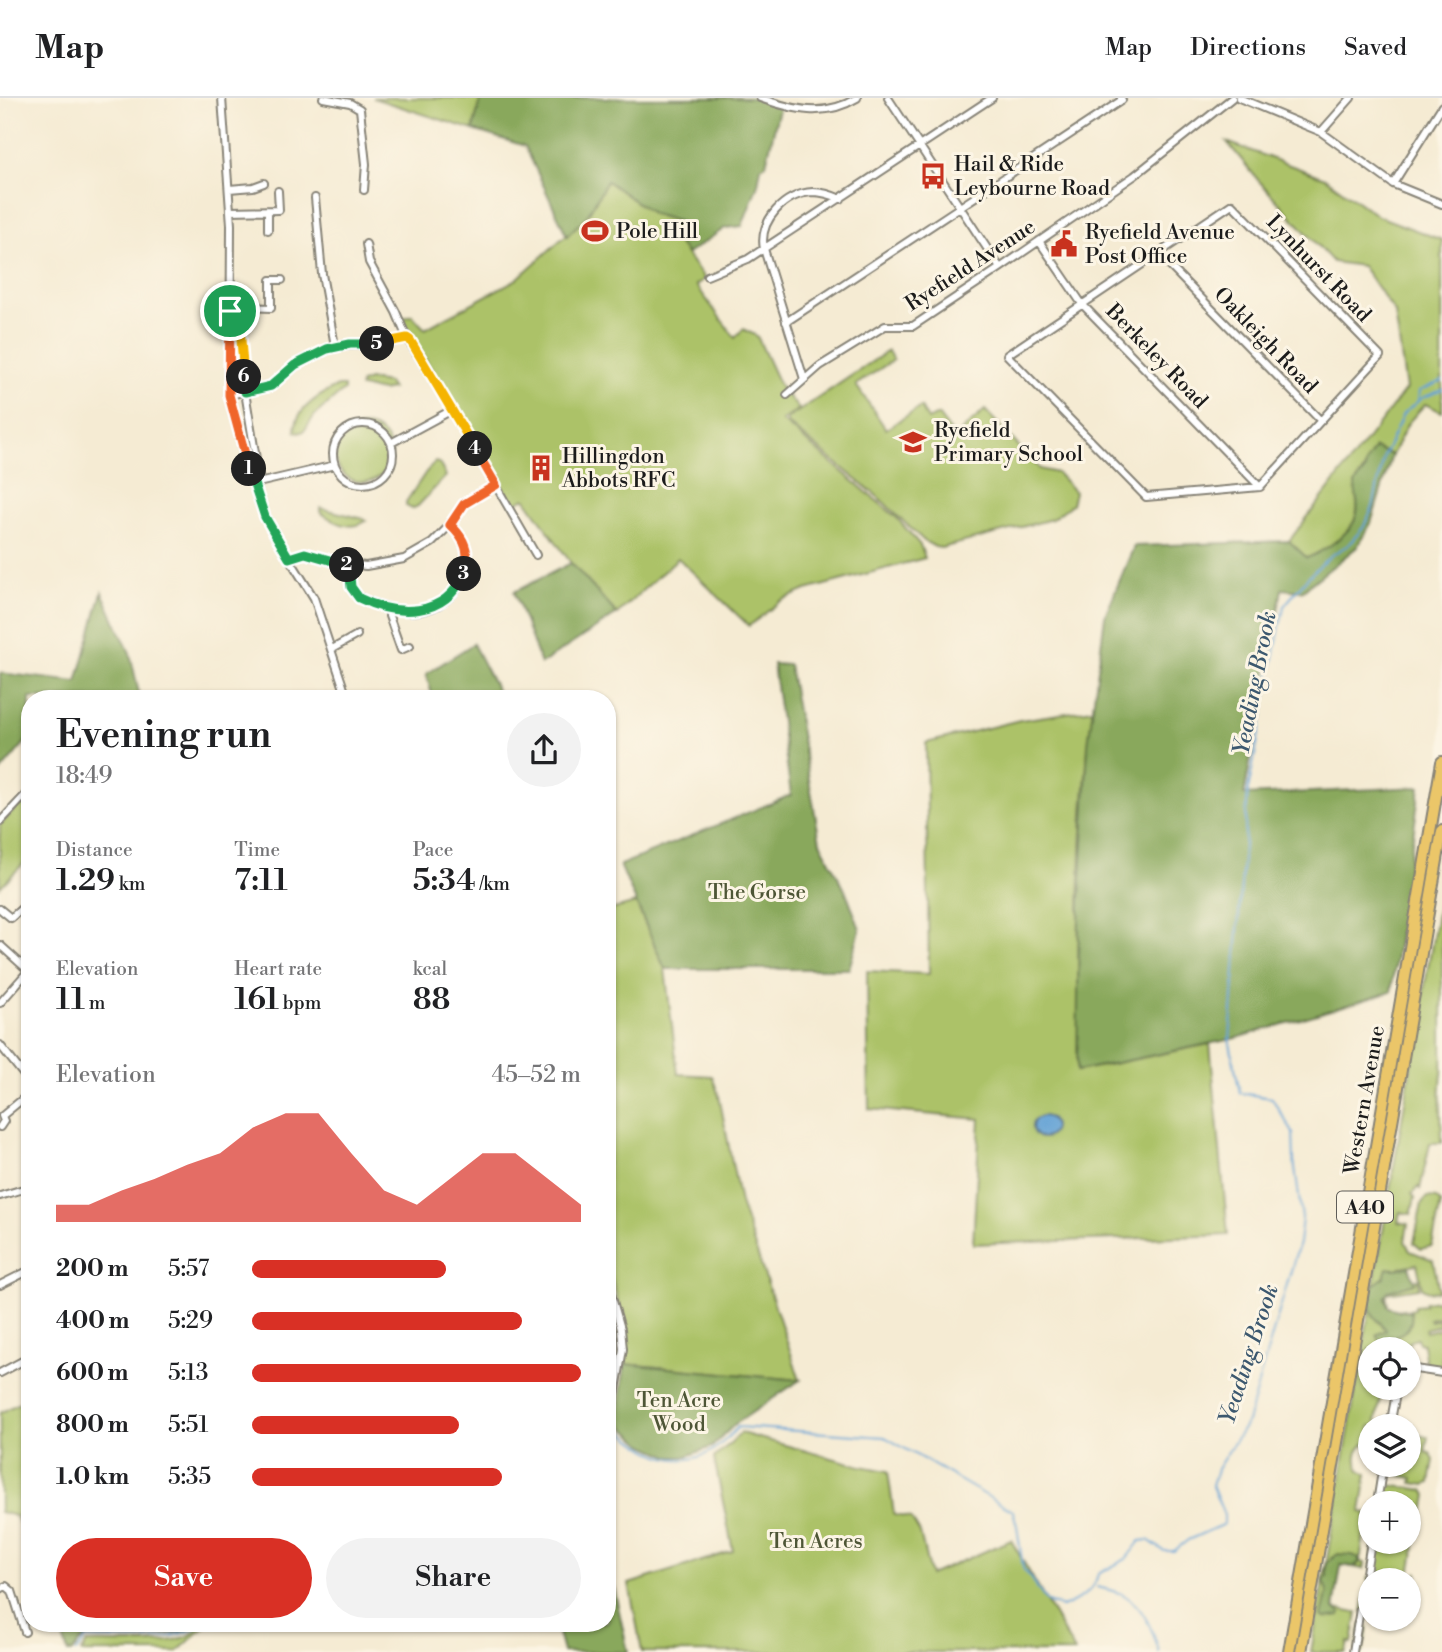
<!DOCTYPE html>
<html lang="en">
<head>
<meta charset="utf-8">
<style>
	:root { --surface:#fff; --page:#f2f2f2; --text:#202124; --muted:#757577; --line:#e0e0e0; --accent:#d93025 }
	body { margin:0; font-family:"Libre Bodoni",serif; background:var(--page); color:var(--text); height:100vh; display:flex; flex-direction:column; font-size:26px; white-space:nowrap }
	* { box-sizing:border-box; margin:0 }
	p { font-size:23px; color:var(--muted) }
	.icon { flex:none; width:38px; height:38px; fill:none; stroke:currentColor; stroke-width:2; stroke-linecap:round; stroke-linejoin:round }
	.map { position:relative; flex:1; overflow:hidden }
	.side { position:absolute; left:21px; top:592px; width:595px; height:942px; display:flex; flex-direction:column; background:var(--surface); border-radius:28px; box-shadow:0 2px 5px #0004 }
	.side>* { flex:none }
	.fabs { position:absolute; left:1358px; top:1239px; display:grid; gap:14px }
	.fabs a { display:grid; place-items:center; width:63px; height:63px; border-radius:50%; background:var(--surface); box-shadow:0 2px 5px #0004; font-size:35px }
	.pin { position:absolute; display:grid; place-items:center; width:60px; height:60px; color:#fff; margin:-30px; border:4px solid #fff; border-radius:50%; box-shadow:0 2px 7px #0007 }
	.km { position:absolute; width:35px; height:35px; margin:-18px; border-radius:50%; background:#222; color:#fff; font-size:19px; line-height:35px; text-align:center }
	.round { display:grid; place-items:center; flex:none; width:74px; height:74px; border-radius:37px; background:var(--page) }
	.headline { display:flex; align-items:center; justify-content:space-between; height:119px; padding:0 35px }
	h1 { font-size:38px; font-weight:600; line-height:52px }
	.stats { display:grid; grid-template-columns:repeat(3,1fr); gap:10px; height:119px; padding:7px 35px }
	.stats div { display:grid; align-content:center }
	.stats b { font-size:30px; font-weight:600 }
	.stats small { font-size:19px; font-weight:400 }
	.stats p { font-size:19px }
	.chart { height:196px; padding:14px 35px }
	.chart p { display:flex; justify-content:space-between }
	.chart svg { width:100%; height:126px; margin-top:7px; fill:var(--accent); opacity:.7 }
	.primary-button { display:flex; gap:14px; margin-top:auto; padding:14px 35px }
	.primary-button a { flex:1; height:80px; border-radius:42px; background:var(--accent); color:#fff; font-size:28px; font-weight:600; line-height:80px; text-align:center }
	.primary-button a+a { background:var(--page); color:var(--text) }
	ul { padding:0 35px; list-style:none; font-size:23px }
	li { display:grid; grid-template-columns:112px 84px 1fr; align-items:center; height:52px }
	li i { height:18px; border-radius:9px; background:var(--accent) }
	header { display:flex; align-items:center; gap:42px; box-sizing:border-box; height:98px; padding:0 35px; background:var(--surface); border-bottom:2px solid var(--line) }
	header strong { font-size:33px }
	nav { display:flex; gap:38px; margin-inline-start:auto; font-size:24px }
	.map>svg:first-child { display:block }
</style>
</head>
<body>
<header>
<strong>Map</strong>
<nav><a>Map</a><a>Directions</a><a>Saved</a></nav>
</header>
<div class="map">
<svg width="1442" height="1554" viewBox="0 0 1442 1554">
	<rect width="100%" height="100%" fill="#fcf5e5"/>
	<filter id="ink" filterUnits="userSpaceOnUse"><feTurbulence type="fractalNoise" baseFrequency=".0143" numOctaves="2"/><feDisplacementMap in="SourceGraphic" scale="14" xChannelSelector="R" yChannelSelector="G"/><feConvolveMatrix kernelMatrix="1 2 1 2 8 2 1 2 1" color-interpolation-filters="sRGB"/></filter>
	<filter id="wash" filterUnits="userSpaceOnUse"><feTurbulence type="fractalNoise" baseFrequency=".00686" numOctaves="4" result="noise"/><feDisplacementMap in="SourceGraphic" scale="28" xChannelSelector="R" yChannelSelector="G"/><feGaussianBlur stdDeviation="1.57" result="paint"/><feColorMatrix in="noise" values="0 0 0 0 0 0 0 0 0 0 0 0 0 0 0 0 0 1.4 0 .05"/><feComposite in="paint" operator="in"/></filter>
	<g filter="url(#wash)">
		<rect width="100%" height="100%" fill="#f5ebd3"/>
		<!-- green -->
		<path fill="#acc267" stroke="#646f42" stroke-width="2" d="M 373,0 L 481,0 L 473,32 Z
			M 1227,44 L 1325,80 L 1378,118 L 1442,142 L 1442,314 L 1425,306 L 1408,325 L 1392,357 L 1375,350 C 1371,357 1368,363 1365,370 C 1363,376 1358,378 1357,384 C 1354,394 1358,401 1357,412 C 1356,434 1326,452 1307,460 L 1289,443 L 1406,291 L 1395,215 L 1362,168 L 1333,164 L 1258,82 Z
			M 607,83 L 653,116 L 680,124 L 690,132 L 677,144 L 705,181 L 696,187 L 735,240 L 743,231 L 757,238 L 781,290 L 799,311 L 782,323 L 896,419 L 920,447 L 925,460 L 806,492 L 782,502 L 749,528 L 678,460 L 617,516 L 571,465 L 525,400 L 513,407 L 401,221 L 412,217 L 425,231 L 517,181 L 587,118 Z
			M 888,253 L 893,262 L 856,287 L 886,331 L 921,309 L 928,322 L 938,317 L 955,339 L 985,312 L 1040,371 L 1057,375 L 1075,394 L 1072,406 L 1052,421 L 941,450 L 935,449 L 924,443 L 878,399 L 787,325 L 787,321 Z
			M 369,282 L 388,285 L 392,291 L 382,293 L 360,289 L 361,285 Z
			M 338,288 L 344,288 L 344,292 L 315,317 L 304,333 L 299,335 L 295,333 C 295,311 321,296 338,288 Z
			M335 356a28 28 0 1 1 56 0a28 28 0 1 1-56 0Z
			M 435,364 L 439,365 L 446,378 L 418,408 L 412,411 L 406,408 L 406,404 L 426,374 Z
			M 320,410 L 364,421 L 366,423 C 350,434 334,424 320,414 Z
			M 1093,611 C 1077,731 1078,853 1078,973 L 1210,946 L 1228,1137 L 973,1146 L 980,1021 L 869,1011 L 867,873 L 929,876 L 926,645 L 1020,622 Z
			M 20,706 L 30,710 L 30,759 L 0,789 L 0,727 Z
			M 1442,787 L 1442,975 C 1438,1000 1442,1020 1442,1045 L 1430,1045 L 1420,1091 L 1418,1089 L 1412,1096 L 1415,1100 L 1411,1116 L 1400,1114 L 1398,1124 L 1408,1126 L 1405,1143 L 1410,1153 L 1433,1162 L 1439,1193 L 1430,1194 L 1422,1190 L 1417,1166 L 1400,1169 L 1402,1184 L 1418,1181 L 1419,1190 L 1386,1195 L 1388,1209 L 1396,1212 L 1404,1211 L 1404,1213 L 1415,1211 L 1415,1208 L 1425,1207 L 1425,1204 L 1436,1202 L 1441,1204 L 1442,1218 L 1429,1221 L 1430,1223 L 1440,1221 L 1440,1227 L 1425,1231 L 1426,1234 L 1442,1230 L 1442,1271 L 1426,1267 L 1423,1246 L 1419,1245 L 1417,1240 L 1410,1242 L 1408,1251 L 1370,1251 L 1370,1290 L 1383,1290 L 1375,1328 L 1370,1328 L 1370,1343 C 1357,1349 1354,1358 1359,1372 L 1367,1376 L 1361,1414 L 1367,1415 L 1360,1464 L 1365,1465 L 1364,1471 L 1341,1467 L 1334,1511 L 1357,1515 L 1352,1545 L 1348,1544 L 1346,1554 L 1311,1554 Z
			M 636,805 L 665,871 L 678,976 L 712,978 L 719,998 L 740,1105 L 800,1282 L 625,1266 C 626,1231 619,1202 607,1169 L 607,813 Z
			M 1427,1099 L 1436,1100 L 1441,1105 L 1432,1148 L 1421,1151 L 1414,1145 L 1422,1105 Z
			M 30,1299 L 30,1436 L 25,1438 L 16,1418 L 0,1414 L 0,1315 Z
			M 741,1335 L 861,1368 L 888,1373 L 894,1417 L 911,1420 L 920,1435 L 930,1477 L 1011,1442 L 1075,1554 L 642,1554 L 629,1486 L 733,1453 L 714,1360 Z
			M 1409,1336 L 1428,1339 L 1425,1354 L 1430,1355 L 1434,1362 L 1430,1385 L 1425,1387 L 1412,1385 L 1413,1380 L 1387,1375 L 1387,1367 L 1416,1365 L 1419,1350 L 1409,1348 Z
			M 1389,1387 L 1424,1392 L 1427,1397 L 1421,1435 L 1416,1441 L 1410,1477 L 1416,1478 L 1418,1474 L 1418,1478 L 1415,1480 L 1374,1473 L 1371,1470 L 1374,1444 L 1409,1444 L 1409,1405 L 1381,1405 L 1383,1392 Z
			M 1369,1479 L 1373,1479 L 1375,1482 L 1370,1482 L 1370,1516 L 1362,1515 Z
			M 202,1524 L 210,1524 L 177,1554 L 81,1554 L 87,1545 C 115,1544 161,1548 186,1539 C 193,1537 198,1530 202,1524 Z
			M 1361,1526 L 1368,1528 L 1363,1554 L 1356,1554 Z"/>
		<!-- forest -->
		<path fill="#89a85c" stroke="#52623c" stroke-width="2" d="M 481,0 L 761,0 L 780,7 L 766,66 L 761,69 L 758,86 L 742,128 L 725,130 L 687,156 L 677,144 L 690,131 L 680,124 L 653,116 L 607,83 L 587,118 L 567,138 L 525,48 L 473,32 Z
			M 1375,350 L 1392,357 L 1371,425 L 1357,449 L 1302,493 L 1282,491 L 1244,697 L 1420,689 L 1391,894 L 1237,940 L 1077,973 L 1079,822 L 1088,646 L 1105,518 L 1134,448 L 1289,443 L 1307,460 C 1324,453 1354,434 1357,415 C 1359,405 1355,395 1355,386 L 1365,372 L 1366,364 Z
			M 571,465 L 617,516 L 541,566 L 514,494 Z
			M 102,494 L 130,555 L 140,600 L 30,600 L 30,639 L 0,674 L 0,575 L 77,584 Z
			M 473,546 L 501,600 L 451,600 L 450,598 L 433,600 L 426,576 Z
			M 773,566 L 789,567 L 820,744 L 846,794 L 860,831 L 849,871 L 665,871 L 620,767 L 791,697 Z
			M 1409,1168 L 1415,1185 L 1388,1193 L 1385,1199 L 1388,1209 L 1401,1213 L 1411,1214 C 1415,1235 1397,1237 1380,1244 L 1376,1237 L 1386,1232 C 1369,1211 1367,1218 1374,1187 L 1384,1179 L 1387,1170 L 1396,1171 Z
			M 625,1266 L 800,1282 L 734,1327 L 712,1349 L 684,1359 L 671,1359 L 644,1347 L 617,1323 Z
			M 1338,1456 L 1351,1457 L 1359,1460 L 1359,1465 L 1355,1469 L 1341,1467 L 1334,1511 L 1340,1515 L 1340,1518 L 1324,1520 L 1322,1518 L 1327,1495 L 1324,1482 L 1327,1479 L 1327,1464 Z
			M 607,1475 L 614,1490 L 628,1554 L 563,1554 L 555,1524 L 607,1524 Z
			M 58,1524 L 79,1524 L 81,1530 L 97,1524 L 197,1524 L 187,1533 L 135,1539 L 88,1538 L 79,1545 L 73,1554 L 68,1554 Z"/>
		<!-- water -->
		<path fill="#63a2d5" stroke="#405f78" stroke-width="2" d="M1032 1029a11 11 0 1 1 22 0a11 11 0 1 1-22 0Z"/>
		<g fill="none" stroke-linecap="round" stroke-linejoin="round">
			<!-- stream -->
			<path stroke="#63a2d5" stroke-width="2" d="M 1418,302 L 1419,293 L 1442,283
				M 1230,941 L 1248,692 L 1284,508 L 1308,479 L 1330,458 L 1348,447 L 1363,430 L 1373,409 L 1384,358 L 1403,316 L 1422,300 L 1442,292
				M 607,1319 C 632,1344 666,1373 704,1357 C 717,1352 728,1339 738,1329 L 885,1339 L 1013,1413 L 1017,1428 L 1023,1470 L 1047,1504 L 1062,1509 C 1080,1500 1093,1496 1098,1476 L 1126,1461 L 1140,1443 L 1148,1442 L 1164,1453 L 1174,1453 L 1188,1442 L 1224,1426 L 1224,1417 L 1212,1388 L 1217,1371 L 1247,1324 L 1299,1145 L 1302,1120 L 1294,1063 L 1293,1035 L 1272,1000 L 1240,995 L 1229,940
				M 1097,1489 C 1105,1491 1116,1493 1124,1497 C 1144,1509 1153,1533 1159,1554
				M 76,1554 L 86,1541 C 118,1540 170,1546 197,1529 L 198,1524"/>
		</g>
	</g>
	<g filter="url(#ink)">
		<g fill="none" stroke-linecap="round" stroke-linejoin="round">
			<!-- minor casing -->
			<g stroke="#888478" stroke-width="10">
				<path id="minor" d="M 222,0 L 231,127 L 230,303 L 260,407 L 274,436 L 314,500 L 347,600
					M 323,0 L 350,5 L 360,11 L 366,66 L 364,92
					M 760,0 C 794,12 824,20 857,0
					M 888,0 L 1000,170
					M 1239,0 L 1321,34 L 1393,86 L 1442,106
					M 1321,34 L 1351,0
					M 1393,86 L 1442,8
					M 229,91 L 253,89 L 264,85
					M 315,100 L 322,176 L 335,248
					M 1232,106 L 1380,258 L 1260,389 L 1146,399 L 1007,257 Z
					M 230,113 L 279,112 L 278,93
					M 268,114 L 268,132
					M 1039,143 L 1082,206 L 1260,389
					M 366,146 L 369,164 L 396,214 L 407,240 L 452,312 L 536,457
					M 1158,156 L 1320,322
					M 707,178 L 748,161 L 992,0
					M 230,213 L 237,214 L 239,217 L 245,294 L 260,385
					M 237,214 L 243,209 L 271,210 L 271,182 L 282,182
					M 786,224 L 1122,2 L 1121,0
					M 804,281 L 764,151 C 758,123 785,95 813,94 C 823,94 832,97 841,101
					M 229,297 L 271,288 L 300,264 L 335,248 L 386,246 L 407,240
					M 787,297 L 820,268 L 885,228 L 913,228 L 1000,170 L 1134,78 L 1232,0
					M333 356a30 30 0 1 1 60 0a30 30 0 1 1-60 0Z
					M 391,345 L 452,312
					M 258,385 L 335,367
					M 289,460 L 305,455 L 336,465 L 366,468 L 404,461 L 432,445 L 450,427 L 464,406 L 496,387
					M 349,468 C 348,496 356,501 382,508 C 397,512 411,516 426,512 C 464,501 483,455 450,427
					M 390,510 L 389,518 L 401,552 L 410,548
					M 332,551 L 357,537
					M 0,724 L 30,692
					M 0,811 L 11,820 L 30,803
					M 0,847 L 30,874
					M 0,905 L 30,871
					M 0,947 L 30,985
					M 0,1029 L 4,1023 L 2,1018 L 30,995
					M 0,1098 L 30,1089
					M 607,1182 L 621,1231 L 623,1251 L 614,1303
					M 0,1187 L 30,1172
					M 1409,1270 L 1442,1275
					M 0,1275 L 30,1259
					M 1390,1328 L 1397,1290
					M 1377,1405 L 1383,1367
					M 0,1491 L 6,1488 L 12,1493 L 25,1534
					M 1353,1554 L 1371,1444"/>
			</g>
			<!-- trunk casing -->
			<g stroke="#888478" stroke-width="14">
				<path id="trunk" d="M 1289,1554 L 1442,664
					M 1301,1554 L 1442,733"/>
			</g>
			<!-- minor -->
			<use href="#minor" stroke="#fff" stroke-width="6"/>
			<!-- trunk -->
			<use href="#trunk" stroke="#ebc669" stroke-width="10"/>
		</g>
	</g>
	<g fill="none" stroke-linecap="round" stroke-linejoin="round" filter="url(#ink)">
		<!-- split-1 casing -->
		<g stroke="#fff" stroke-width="14">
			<path id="split-1" d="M 230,213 L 229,297 L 249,371"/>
		</g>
		<!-- split-2 casing -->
		<g stroke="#fff" stroke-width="14">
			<path id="split-2" d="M 249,371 L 265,419 L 289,460 L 305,455 L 347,467"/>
		</g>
		<!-- split-3 casing -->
		<g stroke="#fff" stroke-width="14">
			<path id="split-3" d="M 347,467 L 349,468 L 351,489 L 359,500 C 397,519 445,520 464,476"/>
		</g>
		<!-- split-4 casing -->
		<g stroke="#fff" stroke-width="14">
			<path id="split-4" d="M 464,476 C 471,456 466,441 450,427 L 464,406 L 496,387 L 475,351"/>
		</g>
		<!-- split-5 casing -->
		<g stroke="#fff" stroke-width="14">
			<path id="split-5" d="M 377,246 L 407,240 L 410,242 L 475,351"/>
		</g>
		<!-- split-6 casing -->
		<g stroke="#fff" stroke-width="14">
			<path id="split-6" d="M 244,279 L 245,294 L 271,288 L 295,267 L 327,251 L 350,246 L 377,246"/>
		</g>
		<!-- split-7 casing -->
		<g stroke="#fff" stroke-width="14">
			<path id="split-7" d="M 230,213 L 237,214 L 239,217 L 244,279"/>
		</g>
		<!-- split-1 -->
		<use href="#split-1" stroke="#f0652b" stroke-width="9"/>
		<!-- split-2 -->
		<use href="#split-2" stroke="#22a559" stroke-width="9"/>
		<!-- split-3 -->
		<use href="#split-3" stroke="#22a559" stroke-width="9"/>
		<!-- split-4 -->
		<use href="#split-4" stroke="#f0652b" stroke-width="9"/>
		<!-- split-5 -->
		<use href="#split-5" stroke="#f5b400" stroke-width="9"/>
		<!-- split-6 -->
		<use href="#split-6" stroke="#22a559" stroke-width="9"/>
		<!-- split-7 -->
		<use href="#split-7" stroke="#f5b400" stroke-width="9"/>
	</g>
	<!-- icons -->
	<defs>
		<g id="bus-bare" transform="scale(2.1)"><path d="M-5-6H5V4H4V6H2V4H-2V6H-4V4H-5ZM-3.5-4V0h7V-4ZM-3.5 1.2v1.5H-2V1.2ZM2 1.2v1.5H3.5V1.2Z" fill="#c8321e" stroke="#fcf5e5" stroke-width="2.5" paint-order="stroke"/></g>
		<g id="stadium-bare" transform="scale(2.1)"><path d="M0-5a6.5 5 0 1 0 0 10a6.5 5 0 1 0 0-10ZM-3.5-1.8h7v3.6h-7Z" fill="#c8321e" stroke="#fcf5e5" stroke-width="2.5" paint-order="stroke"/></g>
		<g id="civic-bare" transform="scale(2.1)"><path d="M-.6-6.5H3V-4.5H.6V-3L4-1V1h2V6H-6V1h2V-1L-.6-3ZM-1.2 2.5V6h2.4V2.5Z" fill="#c8321e" stroke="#fcf5e5" stroke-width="2.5" paint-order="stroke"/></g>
		<g id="school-bare" transform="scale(2.1)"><path d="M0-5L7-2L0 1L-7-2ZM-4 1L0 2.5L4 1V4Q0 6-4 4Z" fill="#c8321e" stroke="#fcf5e5" stroke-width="2.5" paint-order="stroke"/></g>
		<g id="building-bare" transform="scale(2.1)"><path d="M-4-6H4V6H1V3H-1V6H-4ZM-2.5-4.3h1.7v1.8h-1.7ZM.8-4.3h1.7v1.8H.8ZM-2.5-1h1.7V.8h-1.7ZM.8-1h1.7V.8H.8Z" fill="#c8321e" stroke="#fcf5e5" stroke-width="2.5" paint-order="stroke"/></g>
	</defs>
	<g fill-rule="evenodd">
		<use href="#bus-bare" x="933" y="78"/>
		<use href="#stadium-bare" x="595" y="133"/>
		<use href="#civic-bare" x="1064" y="146"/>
		<use href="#school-bare" x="913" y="344"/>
		<use href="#building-bare" x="541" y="370"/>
	</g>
	<g text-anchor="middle" stroke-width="6" stroke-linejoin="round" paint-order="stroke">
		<!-- shield labels -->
		<rect fill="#fcf5e5" stroke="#5f5d58" stroke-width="2" x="1337" y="1093.5" width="56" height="31" rx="5"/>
		<g font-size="19" font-weight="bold" fill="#1c1c1c">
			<text x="1365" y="1116">A40</text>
		</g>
		<!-- poi labels -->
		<g font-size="21" fill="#1c1c1c" stroke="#fcf5e5" text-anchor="start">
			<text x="954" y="73">Hail &amp; Ride<tspan x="954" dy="24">Leybourne Road</tspan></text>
			<text x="616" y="140">Pole Hill</text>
			<text x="1085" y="141">Ryefield Avenue<tspan x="1085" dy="24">Post Office</tspan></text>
			<text x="934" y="339">Ryefield<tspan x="934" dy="24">Primary School</tspan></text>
			<text x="562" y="365">Hillingdon<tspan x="562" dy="24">Abbots RFC</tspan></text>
		</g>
		<!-- street labels -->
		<g font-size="21" fill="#1c1c1c" stroke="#fcf5e5">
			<text transform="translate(970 167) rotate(-33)" y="7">Ryefield Avenue</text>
			<text transform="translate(1319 170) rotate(46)" y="7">Lynhurst Road</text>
			<text transform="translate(1266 242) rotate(46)" y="7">Oakleigh Road</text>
			<text transform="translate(1157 258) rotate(46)" y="7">Berkeley Road</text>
			<text transform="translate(1364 1002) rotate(-80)" y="7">Western Avenue</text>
		</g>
		<!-- park labels -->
		<g font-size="21" fill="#4e5636" stroke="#fcf5e5">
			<text x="757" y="801">The Gorse</text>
			<text x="679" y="1309">Ten Acre<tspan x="679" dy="24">Wood</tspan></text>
			<text x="816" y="1450">Ten Acres</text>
		</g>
		<!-- water labels -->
		<g font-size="23" font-style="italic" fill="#3c586f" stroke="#fcf5e5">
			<text transform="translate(1254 585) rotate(-79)" y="8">Yeading Brook</text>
			<text transform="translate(1248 1256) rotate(-72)" y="8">Yeading Brook</text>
		</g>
	</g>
</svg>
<div class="fabs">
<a><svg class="icon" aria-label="locate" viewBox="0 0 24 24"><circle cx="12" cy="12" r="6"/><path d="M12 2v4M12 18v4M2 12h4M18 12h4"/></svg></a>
<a><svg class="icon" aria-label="layers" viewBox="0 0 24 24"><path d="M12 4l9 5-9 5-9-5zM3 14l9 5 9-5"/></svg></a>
<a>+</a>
<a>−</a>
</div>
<div class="pin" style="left:230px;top:213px;background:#1e9e55"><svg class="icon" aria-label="arrive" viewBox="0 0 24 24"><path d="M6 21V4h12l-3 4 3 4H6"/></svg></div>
<b class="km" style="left:249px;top:371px">1</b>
<b class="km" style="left:347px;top:467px">2</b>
<b class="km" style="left:464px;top:476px">3</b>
<b class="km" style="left:475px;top:351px">4</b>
<b class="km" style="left:377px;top:246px">5</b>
<b class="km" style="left:244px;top:279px">6</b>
<section class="side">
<div class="headline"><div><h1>Evening run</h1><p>18:49</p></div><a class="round"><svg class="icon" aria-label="share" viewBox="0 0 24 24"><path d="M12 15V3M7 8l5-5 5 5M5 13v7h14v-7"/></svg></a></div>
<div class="stats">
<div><p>Distance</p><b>1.29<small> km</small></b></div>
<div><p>Time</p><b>7:11</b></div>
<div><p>Pace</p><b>5:34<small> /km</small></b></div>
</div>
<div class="stats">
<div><p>Elevation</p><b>11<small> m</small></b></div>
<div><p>Heart rate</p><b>161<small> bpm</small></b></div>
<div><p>kcal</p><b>88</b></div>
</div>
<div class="chart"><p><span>Elevation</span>45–52 m</p>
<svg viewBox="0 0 160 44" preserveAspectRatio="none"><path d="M0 44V38L10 38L20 33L30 29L40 24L50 20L60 11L70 6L80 6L90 20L100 33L110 38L120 29L130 20L140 20L150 29L160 38V44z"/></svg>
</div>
<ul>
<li><b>200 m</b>5:57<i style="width:59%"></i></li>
<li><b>400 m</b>5:29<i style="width:82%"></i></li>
<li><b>600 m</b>5:13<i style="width:100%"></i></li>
<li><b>800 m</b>5:51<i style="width:63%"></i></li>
<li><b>1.0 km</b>5:35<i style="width:76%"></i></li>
</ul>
<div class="primary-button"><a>Save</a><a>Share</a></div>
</section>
</div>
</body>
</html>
